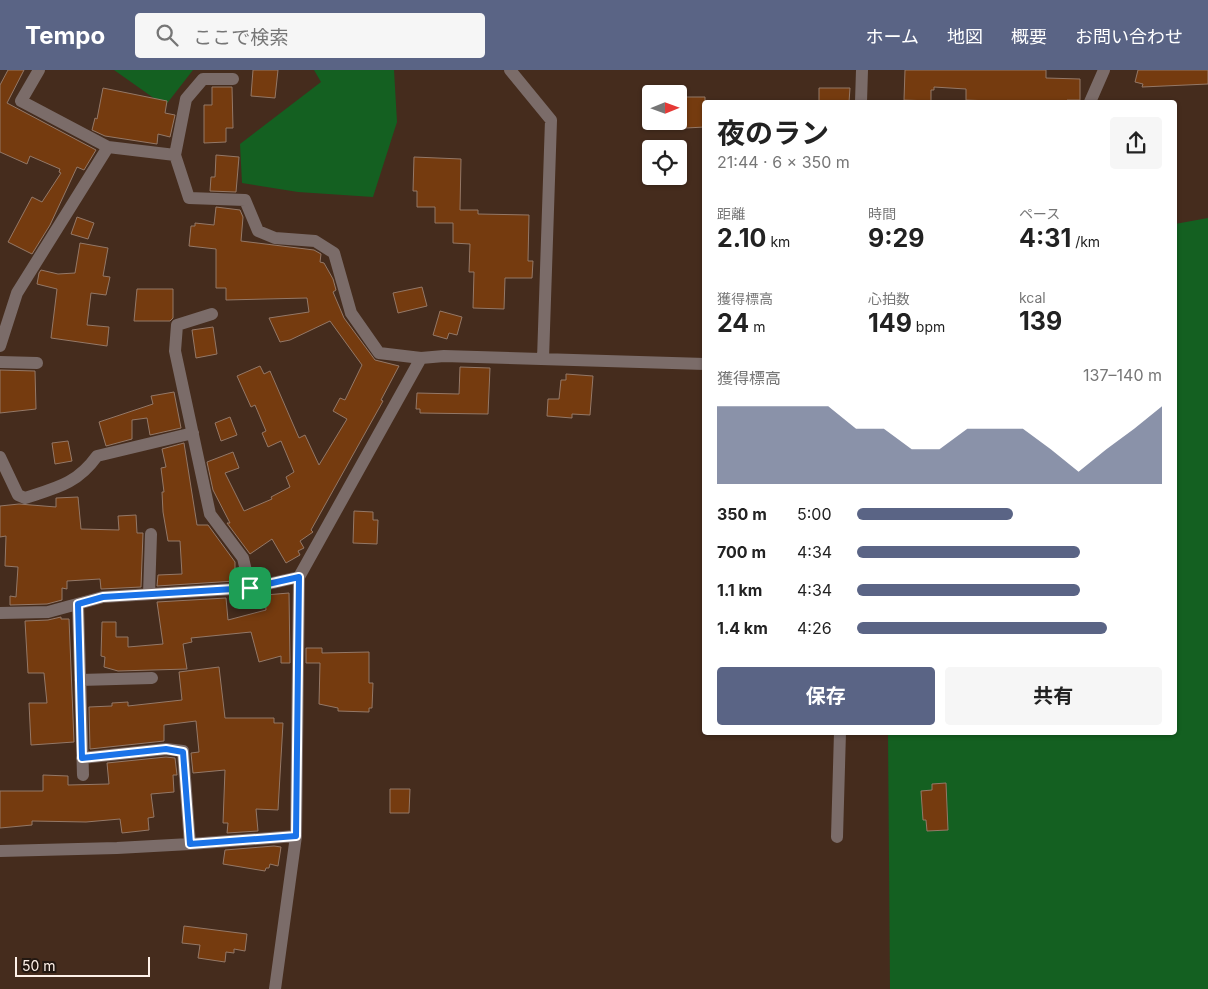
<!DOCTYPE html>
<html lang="ja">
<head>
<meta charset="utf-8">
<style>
	:root { --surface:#fff; --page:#f6f6f6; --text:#222; --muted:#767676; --accent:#5a6485 }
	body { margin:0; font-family:Inter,"Noto Sans JP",sans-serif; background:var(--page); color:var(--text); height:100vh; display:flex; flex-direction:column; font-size:19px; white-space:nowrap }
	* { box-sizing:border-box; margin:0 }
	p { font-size:16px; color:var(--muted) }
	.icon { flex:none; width:28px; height:28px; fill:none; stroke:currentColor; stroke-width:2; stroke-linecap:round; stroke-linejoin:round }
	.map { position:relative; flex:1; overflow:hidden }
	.details { position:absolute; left:702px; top:30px; width:475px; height:635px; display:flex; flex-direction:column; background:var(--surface); border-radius:5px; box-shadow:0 1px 4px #0004 }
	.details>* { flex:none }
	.needle { width:32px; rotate:89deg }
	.tools { position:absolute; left:642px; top:15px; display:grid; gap:10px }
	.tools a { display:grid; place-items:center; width:45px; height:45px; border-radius:5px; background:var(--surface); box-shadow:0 1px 4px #0004; font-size:25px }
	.scale { position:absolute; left:15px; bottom:12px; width:135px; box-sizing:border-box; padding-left:5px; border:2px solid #fef1e9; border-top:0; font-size:14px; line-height:18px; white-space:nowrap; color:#fef1e9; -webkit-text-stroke:4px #231811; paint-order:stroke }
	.pin { position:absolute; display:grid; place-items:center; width:42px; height:42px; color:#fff; margin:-21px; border-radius:10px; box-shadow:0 2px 8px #0006 }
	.round { display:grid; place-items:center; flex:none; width:52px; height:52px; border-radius:5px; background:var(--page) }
	.headline { display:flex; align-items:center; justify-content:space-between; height:85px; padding:0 15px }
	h1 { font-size:28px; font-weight:700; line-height:38px }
	.metrics { display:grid; grid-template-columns:repeat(3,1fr); gap:8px; height:85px; padding:5px 15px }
	.metrics div { display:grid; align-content:center }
	.metrics b { font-size:25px; font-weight:700 }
	.metrics small { font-size:14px; font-weight:400 }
	.metrics p { font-size:14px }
	.chart { height:140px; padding:10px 15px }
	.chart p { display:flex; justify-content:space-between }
	.chart svg { width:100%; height:90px; margin-top:5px; fill:var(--accent); opacity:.7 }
	.action { display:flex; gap:10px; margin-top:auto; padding:10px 15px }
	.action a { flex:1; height:58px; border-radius:5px; background:var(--accent); color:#fff; font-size:20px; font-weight:700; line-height:58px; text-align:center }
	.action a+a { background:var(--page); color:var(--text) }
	ul { padding:0 15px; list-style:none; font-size:16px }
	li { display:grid; grid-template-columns:80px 60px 1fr; align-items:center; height:38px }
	li i { height:12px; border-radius:6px; background:var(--accent) }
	header { display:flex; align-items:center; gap:30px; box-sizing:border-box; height:70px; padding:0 25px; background:var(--accent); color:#fff }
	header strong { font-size:24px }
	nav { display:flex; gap:28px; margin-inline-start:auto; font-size:18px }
	.search { width:350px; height:45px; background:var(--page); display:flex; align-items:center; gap:12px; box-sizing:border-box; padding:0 18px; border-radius:5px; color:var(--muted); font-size:19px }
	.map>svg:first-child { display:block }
</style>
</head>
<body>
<header>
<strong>Tempo</strong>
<div class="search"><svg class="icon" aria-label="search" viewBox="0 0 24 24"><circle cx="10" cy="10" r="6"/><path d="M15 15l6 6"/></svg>ここで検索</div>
<nav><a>ホーム</a><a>地図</a><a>概要</a><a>お問い合わせ</a></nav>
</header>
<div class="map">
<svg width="1208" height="919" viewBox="0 0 1208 919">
	<rect width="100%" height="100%" fill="#452c1d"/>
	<!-- green -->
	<path fill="#146021" d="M 114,0 L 193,0 L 165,36 Z
		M 314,0 L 394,0 L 397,52 L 373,127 L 298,122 L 242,113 L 240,74 L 321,12 Z
		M 1208,148 L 1208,919 L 890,919 L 888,663 L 1175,662 L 1175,154 Z"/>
	<!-- building -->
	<path fill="#753b0f" stroke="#947867" d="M 8,0 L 24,0 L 7,33 L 96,80 L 84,100 L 77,97 L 50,155 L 32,184 L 8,172 L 32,127 L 42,132 L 61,103 L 59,102 L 60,99 L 30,86 L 27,94 L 0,82 L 0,15 Z
		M 253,0 L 278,0 L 275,28 L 251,26 Z
		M 905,0 L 1046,0 L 1046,8 L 1080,9 L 1080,30 L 1067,30 L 1066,32 L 1016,32 L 966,30 L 966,19 L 934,17 L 934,20 L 931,20 L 931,31 L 904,30 Z
		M 1138,0 L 1208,0 L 1208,14 L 1142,17 L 1143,14 L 1135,12 Z
		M 212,17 L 232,17 L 233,58 L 226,58 L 226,72 L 204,73 L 204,35 L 212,35 Z
		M 103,18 L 167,31 L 165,43 L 175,45 L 170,67 L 158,64 L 157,74 L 105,66 L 92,60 L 95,48 L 97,49 Z
		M 819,18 L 850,18 L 849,32 L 819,32 Z
		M 685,27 L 705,27 L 705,57 L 686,58 Z
		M 216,85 L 239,87 L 236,122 L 210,121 L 211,107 L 215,107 Z
		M 414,87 L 461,89 L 460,140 L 478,140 L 478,144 L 529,145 L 528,191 L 533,191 L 532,208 L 505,208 L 504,239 L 473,238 L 474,202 L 469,202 L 470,174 L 453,173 L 453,153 L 435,153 L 435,137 L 417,137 L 417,121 L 413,121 Z
		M 216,137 L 240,140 L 243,147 L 241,171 L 314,180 L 321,184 L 320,192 L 324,193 L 333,209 L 336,220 L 333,222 L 344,248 L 375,290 L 399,296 L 381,330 L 383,331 L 311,460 L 313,462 L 300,471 L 304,478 L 298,481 L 300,485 L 286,493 L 272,469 L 250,484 L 227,453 L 230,453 L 213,420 L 207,392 L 233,382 L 239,398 L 225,403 L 244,441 L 272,429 L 271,427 L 290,417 L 286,407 L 294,402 L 281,371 L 268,377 L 262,363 L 266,361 L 255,335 L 251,337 L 237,306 L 260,296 L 264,304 L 270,301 L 299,368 L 305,365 L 319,395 L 347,349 L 333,341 L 340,328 L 345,330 L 362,295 L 330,251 L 290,270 L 280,272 L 269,248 L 309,242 L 307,228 L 226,230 L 226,218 L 216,218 L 216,179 L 189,176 L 191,156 L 195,156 L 195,153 L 214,155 Z
		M 77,147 L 94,153 L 88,169 L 71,164 Z
		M 80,173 L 108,178 L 103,206 L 110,207 L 106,225 L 91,223 L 87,255 L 109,257 L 107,276 L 51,268 L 57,219 L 37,214 L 39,203 L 41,200 L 58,204 L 75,203 Z
		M 422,217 L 427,236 L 398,243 L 393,223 Z
		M 137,219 L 173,219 L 173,248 L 170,251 L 134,251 Z
		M 440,241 L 462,247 L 457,265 L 449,263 L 447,269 L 433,265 Z
		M 213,257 L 217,284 L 196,288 L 192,260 Z
		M 460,297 L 490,298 L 488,344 L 420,343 L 420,339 L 416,339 L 417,323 L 459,324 Z
		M 0,300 L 35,301 L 36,339 L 0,343 Z
		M 566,304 L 593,306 L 590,345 L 572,344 L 572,348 L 547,346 L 548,329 L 559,329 L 561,310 L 566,310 Z
		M 174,322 L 181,358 L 150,365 L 147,348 L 132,350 L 132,369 L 106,376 L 99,352 L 153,334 L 151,326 Z
		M 230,347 L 237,365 L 221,371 L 215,353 Z
		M 68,371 L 72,391 L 55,394 L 52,373 Z
		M 184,373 L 197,455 L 208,455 L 235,492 L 235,511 L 157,516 L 158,505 L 182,504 L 180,471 L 168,471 L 163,442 L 162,422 L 164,422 L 161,398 L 166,397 L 162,379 Z
		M 78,427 L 81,459 L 119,460 L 118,446 L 136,445 L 137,463 L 143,463 L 141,517 L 101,519 L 100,509 L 67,511 L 67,519 L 62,518 L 62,530 L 47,534 L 10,535 L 10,526 L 16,527 L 18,497 L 5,496 L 6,466 L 0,467 L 0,436 L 19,434 L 56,437 L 56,428 Z
		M 354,441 L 373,442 L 373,450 L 378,450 L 377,474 L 353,473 Z
		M 289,523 L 290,593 L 281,593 L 281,586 L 259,592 L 251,562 L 191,568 L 192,572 L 183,574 L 187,599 L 118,601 L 104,597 L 105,587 L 101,586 L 102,552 L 116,552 L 116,567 L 128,567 L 128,577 L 163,574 L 157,532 L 226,528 L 228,550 L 266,540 L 265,525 Z
		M 61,547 L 61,549 L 69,549 L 74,672 L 31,675 L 29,633 L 47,633 L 44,603 L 28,603 L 25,551 L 48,550 Z
		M 306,578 L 322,578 L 322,583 L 369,582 L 369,613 L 373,613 L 372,638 L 369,638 L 369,642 L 338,641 L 338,638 L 319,634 L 320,593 L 306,593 Z
		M 219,597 L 225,648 L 274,648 L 274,653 L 283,653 L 278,740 L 256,739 L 258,761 L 227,763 L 228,753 L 223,753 L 225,700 L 193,703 L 191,683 L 199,682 L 196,651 L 164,655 L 164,671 L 90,679 L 89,637 L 112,636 L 112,633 L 128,632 L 128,636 L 182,630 L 179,602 Z
		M 166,687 L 175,688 L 177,705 L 173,705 L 174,722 L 151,724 L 154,747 L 148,748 L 149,760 L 122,763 L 120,749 L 86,752 L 32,751 L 32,755 L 0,758 L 0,721 L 43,721 L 43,705 L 68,706 L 68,715 L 109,714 L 107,693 Z
		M 946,713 L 948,760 L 927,761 L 926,750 L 923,750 L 921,721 L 932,720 L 932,714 Z
		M 390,719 L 410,719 L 409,743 L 390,743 Z
		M 274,776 L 281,777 L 278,796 L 270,794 L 269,798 L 266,798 L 265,801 L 223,794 L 225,780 Z
		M 184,856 L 247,864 L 245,881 L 234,879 L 234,883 L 226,882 L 225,892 L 198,888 L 200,875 L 182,873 Z"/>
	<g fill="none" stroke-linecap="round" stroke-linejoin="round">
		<!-- street -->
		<path stroke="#7b6c69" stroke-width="12" d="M 39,0 L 21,31 L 108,77 L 175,85
			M 510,0 L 551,50 L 543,289
			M 233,9 L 203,9 L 186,29 L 175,85 L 189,128 L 245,130 L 258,161 L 275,168 L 315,171 L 334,183 L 351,243 L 379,283 L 421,288
			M 861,32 L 862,0
			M 1090,32 L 1104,0
			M 212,244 L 177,255 L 175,281 L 210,444 L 243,488 L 250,518
			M 0,276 L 17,223 L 108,77
			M 0,292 L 37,293
			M 0,387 L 18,425 L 25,428 C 56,418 77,414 97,386 L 193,363
			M 149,524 L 151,464
			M 78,534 L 83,705
			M 0,543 L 48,542 L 103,527 L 250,518 L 299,507
			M 80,610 L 152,608
			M 82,688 L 166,679 L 183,681 L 190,774 L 296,766
			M 837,767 L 840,662
			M 0,781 L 117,778 L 190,774
			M 275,919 L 296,766 L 299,507 L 421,288 L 444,286 L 705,294"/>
	</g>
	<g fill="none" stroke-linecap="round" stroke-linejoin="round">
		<!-- route casing -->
		<g stroke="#fff" stroke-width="10">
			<path id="route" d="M 299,507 L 296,766 L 190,774 L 183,682 L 166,679 L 82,688 L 78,534 L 103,527 L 250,518 Z"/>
		</g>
		<!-- route -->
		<use href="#route" stroke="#1a73e8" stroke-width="6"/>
	</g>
</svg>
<div class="tools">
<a><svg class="needle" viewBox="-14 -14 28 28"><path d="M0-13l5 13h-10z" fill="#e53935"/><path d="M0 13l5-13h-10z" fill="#767676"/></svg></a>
<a><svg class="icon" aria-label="locate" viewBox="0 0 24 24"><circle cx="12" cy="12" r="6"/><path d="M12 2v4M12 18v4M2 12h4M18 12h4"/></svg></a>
</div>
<div class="scale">50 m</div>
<div class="pin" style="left:250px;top:518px;background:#1e9e55"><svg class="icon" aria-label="arrive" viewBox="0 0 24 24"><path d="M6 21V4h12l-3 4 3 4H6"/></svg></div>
<section class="details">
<div class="headline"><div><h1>夜のラン</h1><p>21:44 · 6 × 350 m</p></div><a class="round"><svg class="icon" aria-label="share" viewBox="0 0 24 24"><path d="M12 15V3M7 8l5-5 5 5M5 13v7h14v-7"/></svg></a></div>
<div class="metrics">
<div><p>距離</p><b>2.10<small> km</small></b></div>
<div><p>時間</p><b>9:29</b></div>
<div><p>ペース</p><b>4:31<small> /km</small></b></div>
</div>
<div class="metrics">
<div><p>獲得標高</p><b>24<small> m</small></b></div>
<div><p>心拍数</p><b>149<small> bpm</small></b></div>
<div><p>kcal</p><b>139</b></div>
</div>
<div class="chart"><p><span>獲得標高</span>137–140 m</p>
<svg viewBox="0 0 160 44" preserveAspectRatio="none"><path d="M0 44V6L10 6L20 6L30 6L40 6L50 17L60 17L70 27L80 27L90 17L100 17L110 17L120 27L130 38L140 27L150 17L160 6V44z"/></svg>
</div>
<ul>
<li><b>350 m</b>5:00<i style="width:51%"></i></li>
<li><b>700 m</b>4:34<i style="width:73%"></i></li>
<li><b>1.1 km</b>4:34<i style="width:73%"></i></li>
<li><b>1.4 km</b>4:26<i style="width:82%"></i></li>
</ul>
<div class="action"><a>保存</a><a>共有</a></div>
</section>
</div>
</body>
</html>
